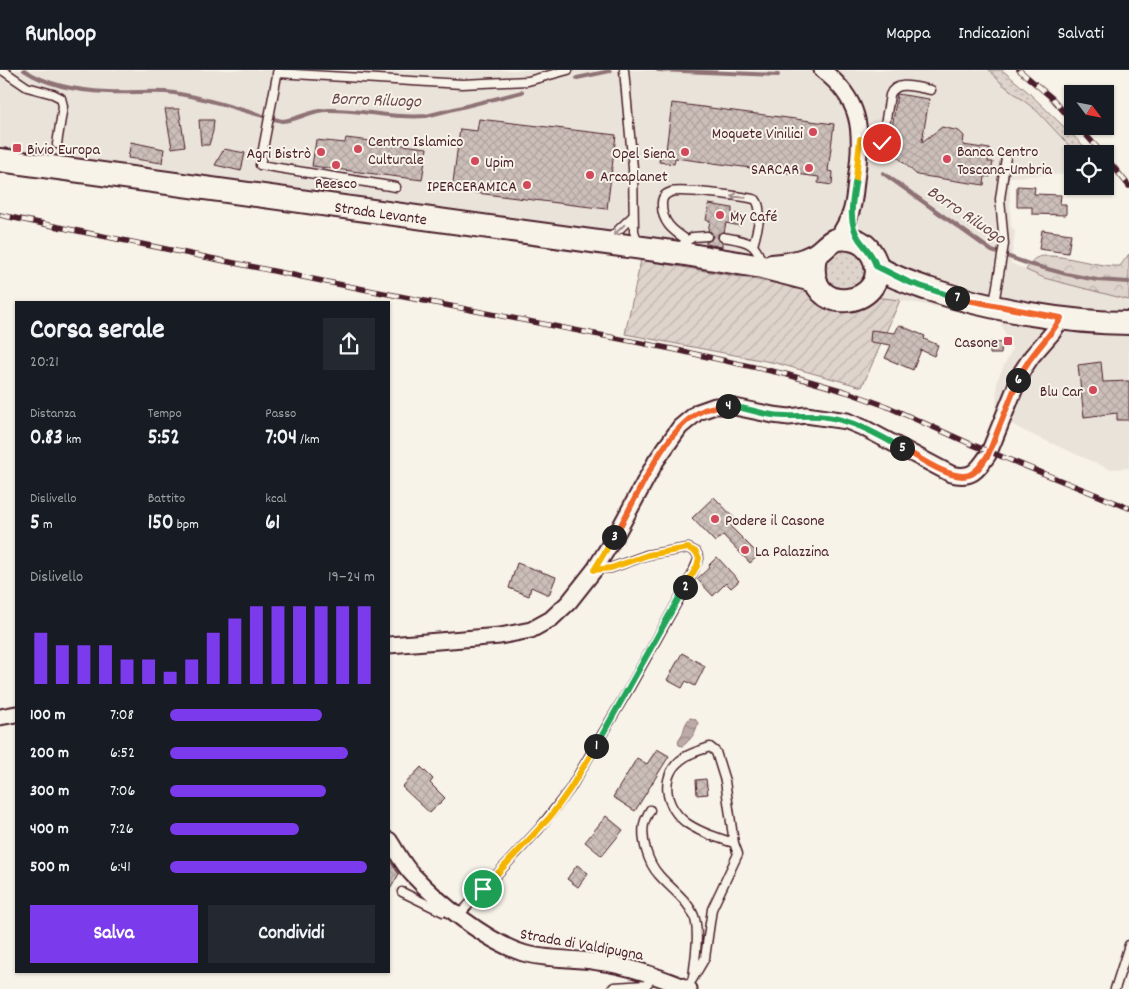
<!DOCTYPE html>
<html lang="it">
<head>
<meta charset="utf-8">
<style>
	:root { --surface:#171b24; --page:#242831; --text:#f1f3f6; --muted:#9ea1a6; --line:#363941; --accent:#7c3aed }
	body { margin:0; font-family:Dekko,sans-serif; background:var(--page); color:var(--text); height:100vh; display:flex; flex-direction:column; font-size:19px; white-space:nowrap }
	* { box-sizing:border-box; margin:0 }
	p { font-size:16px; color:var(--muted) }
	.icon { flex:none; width:28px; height:28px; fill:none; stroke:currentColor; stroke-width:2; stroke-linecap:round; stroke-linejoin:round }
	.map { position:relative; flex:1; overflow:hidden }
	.details { position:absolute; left:15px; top:231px; width:375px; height:672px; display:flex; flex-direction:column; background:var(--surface); border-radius:0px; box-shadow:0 1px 4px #0004 }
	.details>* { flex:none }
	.needle { width:32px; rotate:122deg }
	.tools { position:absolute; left:1064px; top:15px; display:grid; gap:10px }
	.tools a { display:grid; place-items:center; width:50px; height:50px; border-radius:0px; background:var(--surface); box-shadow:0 1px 4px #0004; font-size:25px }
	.pin { position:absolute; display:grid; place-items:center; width:42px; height:42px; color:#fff; margin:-21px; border:2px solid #fff; border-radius:50%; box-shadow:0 1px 5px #0007 }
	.km { position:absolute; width:25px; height:25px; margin:-12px; border-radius:50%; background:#222; color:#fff; font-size:14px; line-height:25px; text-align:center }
	.round { display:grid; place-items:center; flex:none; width:52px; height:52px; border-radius:0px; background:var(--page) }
	.overview { display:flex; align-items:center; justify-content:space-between; height:85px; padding:0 15px }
	h1 { font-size:28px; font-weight:800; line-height:38px }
	.stats { display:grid; grid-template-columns:repeat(3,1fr); gap:8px; height:85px; padding:5px 15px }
	.stats div { display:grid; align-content:center }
	.stats b { font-size:21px; font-weight:800 }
	.stats small { font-size:14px; font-weight:400 }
	.stats p { font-size:14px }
	.chart { height:140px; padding:10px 15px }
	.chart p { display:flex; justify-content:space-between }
	.chart svg { width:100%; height:90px; margin-top:5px; stroke:var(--accent); stroke-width:6 }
	.action { display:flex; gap:10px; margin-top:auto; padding:10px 15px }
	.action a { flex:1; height:58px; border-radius:0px; background:var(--accent); color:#fff; font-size:20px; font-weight:800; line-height:58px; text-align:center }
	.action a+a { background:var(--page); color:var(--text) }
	ul { padding:0 15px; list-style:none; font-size:16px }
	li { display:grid; grid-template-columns:80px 60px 1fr; align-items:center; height:38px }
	li i { height:12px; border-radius:6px; background:var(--accent) }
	header { display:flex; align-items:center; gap:30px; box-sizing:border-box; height:70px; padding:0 25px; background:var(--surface); border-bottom:1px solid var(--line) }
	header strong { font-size:24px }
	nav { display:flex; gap:28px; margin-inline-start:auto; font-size:18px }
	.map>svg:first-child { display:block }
</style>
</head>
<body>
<header>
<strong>Runloop</strong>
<nav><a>Mappa</a><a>Indicazioni</a><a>Salvati</a></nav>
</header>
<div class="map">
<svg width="1129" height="919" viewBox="0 0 1129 919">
	<defs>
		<pattern id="grass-dots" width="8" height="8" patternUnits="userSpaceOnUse" patternTransform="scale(1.25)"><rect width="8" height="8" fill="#ded4cc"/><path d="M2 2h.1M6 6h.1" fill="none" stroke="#c0b6af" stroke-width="1.8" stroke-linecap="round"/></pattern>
		<pattern id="forest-crowns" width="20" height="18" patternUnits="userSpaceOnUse" patternTransform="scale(1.25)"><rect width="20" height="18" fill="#ded4cc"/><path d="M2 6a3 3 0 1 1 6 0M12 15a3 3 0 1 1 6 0" fill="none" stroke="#c0b6af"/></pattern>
		<pattern id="garden-furrows" width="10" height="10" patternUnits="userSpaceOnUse" patternTransform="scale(1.25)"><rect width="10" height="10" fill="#ded4cc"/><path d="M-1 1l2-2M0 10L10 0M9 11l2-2" fill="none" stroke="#c0b6af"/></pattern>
		<pattern id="water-waves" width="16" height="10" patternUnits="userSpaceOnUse" patternTransform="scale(1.25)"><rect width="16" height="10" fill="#bcaaa7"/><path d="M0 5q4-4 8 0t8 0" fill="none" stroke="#9b8a88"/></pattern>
		<pattern id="building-cross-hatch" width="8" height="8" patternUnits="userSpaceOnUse" patternTransform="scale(1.25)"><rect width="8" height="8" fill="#ccbfb9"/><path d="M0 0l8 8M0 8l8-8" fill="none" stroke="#b1a49f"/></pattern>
	</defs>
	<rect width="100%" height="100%" fill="#f7f3e8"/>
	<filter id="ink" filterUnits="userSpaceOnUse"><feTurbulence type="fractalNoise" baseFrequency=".02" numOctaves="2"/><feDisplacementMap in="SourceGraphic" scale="10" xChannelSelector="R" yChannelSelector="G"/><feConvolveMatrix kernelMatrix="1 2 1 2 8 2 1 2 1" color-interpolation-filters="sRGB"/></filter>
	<g filter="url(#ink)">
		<!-- built -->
		<path fill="#eae3da" d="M 0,0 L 989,0 L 1001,13 L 1037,41 L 1077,84 L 1072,84 L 1072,104 L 1009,107 L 1011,156 L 1015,161 L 1011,193 L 1044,208 L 1129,230 L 1129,398 L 1109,399 L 1024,361 L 996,345 L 997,310 L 1012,279 L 998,247 L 880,227 L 874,227 L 844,238 L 792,216 L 641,190 L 0,100 Z"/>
		<!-- grass -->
		<path fill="url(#grass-dots)" stroke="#947a7c" d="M 989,0 L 1002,0 L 1028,22 L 1092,84 L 1077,84 L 1037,41 L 1001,13 Z
			M825 199a20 20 0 1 1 40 0a20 20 0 1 1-40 0Z"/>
		<!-- forest -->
		<path fill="url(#forest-crowns)" stroke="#947a7c" d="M 1129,184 L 1129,230 L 1044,208 L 1026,200 C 1028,196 1032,190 1036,188 C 1053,180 1098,198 1120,196 Z"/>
		<!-- garden -->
		<path fill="url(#garden-furrows)" stroke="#947a7c" d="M 641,190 L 792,216 L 805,220 L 820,229 L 874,227 L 900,230 L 862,317 L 776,293 L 625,264 Z"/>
		<!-- water -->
		<path fill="url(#water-waves)" stroke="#8e7275" d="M 690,648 L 695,649 L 698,653 C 695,664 691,669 683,676 L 679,675 L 678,671 C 685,664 683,654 690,648 Z"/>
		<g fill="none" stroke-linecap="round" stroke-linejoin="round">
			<!-- stream -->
			<path stroke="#8e7275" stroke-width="4" d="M 24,0 C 48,16 80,21 108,22 C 128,23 147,21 166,22 C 203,26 245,42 282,51 C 298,50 311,40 327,40 C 360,39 393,49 426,46 L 522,22
				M 658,0 L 778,5
				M 577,8 L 610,1
				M 883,103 L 992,181 L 1029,194 L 1066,204 L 1097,210 L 1129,212"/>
		</g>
		<!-- building -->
		<path fill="url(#building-cross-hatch)" stroke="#4a1f2b" d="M 897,24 L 929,29 L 922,72 L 942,57 L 959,61 L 964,66 L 963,75 L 990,79 L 988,92 L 993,92 L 990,107 L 985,106 L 984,115 L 917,105 L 889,79 Z
			M 672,33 L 834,54 L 828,101 L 833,102 L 832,115 L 818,113 L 819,107 L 675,88 L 674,94 L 659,92 L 661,80 L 666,80 Z
			M 165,39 L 179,39 L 185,76 L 172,78 Z
			M 479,49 L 616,65 L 607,139 L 452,120 L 460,59 L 477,61 Z
			M 199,50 L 214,50 L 213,61 L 209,75 L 201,75 Z
			M 346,68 L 427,78 L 422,110 L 312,96 L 316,70 L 345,73 Z
			M 131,72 L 164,79 L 162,93 L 128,88 Z
			M 224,79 L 245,83 L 241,101 L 215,95 Z
			M 1017,116 L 1035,117 L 1034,124 L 1061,125 L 1060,134 L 1066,134 L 1066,145 L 1032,144 L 1032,137 L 1017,137 Z
			M 709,134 L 732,138 L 732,143 L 742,145 L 740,156 L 726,153 L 724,162 L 718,164 L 718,168 L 722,173 L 722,177 L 706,174 L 706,172 L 711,170 L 713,166 L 711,162 L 708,161 L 710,151 L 706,150 Z
			M 1042,160 L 1071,164 L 1068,183 L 1039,179 Z
			M 899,255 L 925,266 L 924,269 L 938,275 L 934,286 L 921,280 L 913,300 L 885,288 L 891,275 L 870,272 L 871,260 L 895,263 Z
			M 990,272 L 1002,273 L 1001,284 L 990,284 Z
			M 1101,292 L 1103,312 L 1129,311 L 1129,350 L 1117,350 L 1117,343 L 1084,347 L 1078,295 Z
			M 714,427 L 737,451 L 731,457 L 759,485 L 750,493 L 723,465 L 715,472 L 692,448 Z
			M 717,487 L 739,511 L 731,518 L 726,513 L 713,526 L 697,509 L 710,497 L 709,495 Z
			M 517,493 L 556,507 L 549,525 L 531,517 L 529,526 L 509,518 Z
			M 682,583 L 705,596 L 695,616 L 686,611 L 682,618 L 667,610 Z
			M 657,679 L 669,686 L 635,741 L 613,727 L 637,688 L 647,694 Z
			M 421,697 L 433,709 L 430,713 L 445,728 L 430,743 L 402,717 Z
			M 706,709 L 708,724 L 697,725 L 696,710 Z
			M 606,746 L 623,760 L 602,786 L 585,772 Z
			M 389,790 L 399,804 L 389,821 Z
			M 577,795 L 588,803 L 578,817 L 567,809 Z"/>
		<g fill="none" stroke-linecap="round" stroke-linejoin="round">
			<!-- service casing -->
			<g stroke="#4a1f2b" stroke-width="11">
				<path id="service" d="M 2,0 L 27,17 L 53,24 L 61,28 L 63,36 L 57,74
					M 278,0 L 260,95 L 396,117
					M 624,0 L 633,98 L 634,161 L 638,174
					M 277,3 L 462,14 L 528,11 L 568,0
					M 860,69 L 876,76 L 882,73 L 890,25 C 896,9 918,18 931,20
					M 723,167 C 745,171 757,171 762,195
					M 609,169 L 633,146
					M 687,170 C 673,161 661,152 662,133 C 662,128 665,124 671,122 C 680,119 747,126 756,130 C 764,141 756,163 753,176
					M 684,173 L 693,167 L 707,166
					M 994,234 L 1004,174 L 1000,129 L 1006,87
					M 650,740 C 648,744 645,749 644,754 C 641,770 648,793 659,805 C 670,818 687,829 694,846 C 700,861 695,890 693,907
					M 402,822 L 443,842 L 446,841
					M 459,845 L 539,759 L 570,719 L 630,617 L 689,511 L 699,488 L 696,482 L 688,478 L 647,485 L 611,498 L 595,499
					M 692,910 L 705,888 L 712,839 L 738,784 L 734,773 C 718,768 702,763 688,754 C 664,738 658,704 685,687 C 692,682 702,680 710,677 L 716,682 L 725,711 L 734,773
					M 612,919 L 614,917 L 646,915 L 655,905
					M 1115,919 L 1129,875"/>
			</g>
			<!-- minor casing -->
			<g stroke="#4a1f2b" stroke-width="19">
				<path id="minor" d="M 822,0 C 860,29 863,58 857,103 C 855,116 855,130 851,142 C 848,151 841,161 837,170
					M 389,575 L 500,566 L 531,560 L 551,549 L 569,532 L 595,499 L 617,463 L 656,391 L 680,357 L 698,342 L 715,336 L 730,336 L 773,345 L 789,347 L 806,345 L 847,351 L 864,358 L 951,404 C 972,409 977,401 988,385 L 1022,301 L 1032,286 L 1053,262 L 1061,248
					M 0,647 L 16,644
					M 389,770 C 397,782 403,795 413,805 C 439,833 486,871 523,883 C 547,890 574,888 598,892 C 630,896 659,907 689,919"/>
			</g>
			<!-- primary casing -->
			<g stroke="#4a1f2b" stroke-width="26">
				<path id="primary" d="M 0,90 L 679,183 L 762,197 L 816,211
					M 772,196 C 786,195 800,193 813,186 C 827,179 829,166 849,169 C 860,170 868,177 873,186 C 897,234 802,255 815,186
					M 876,196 C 891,207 911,213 928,219 C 989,239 1065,253 1129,253"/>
			</g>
			<!-- service -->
			<use href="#service" stroke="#f7f3e8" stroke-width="8"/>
			<!-- minor -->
			<use href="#minor" stroke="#f7f3e8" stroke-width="15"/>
			<!-- primary -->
			<use href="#primary" stroke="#f7f3e8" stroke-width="22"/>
			<!-- rail casing -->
			<g stroke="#4a1f2b" stroke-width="5.5">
				<path id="rail" d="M 1019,0 L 1052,28 L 1072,51
					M 1078,56 L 1103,84
					M 1105,86 L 1129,116
					M 0,145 L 327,212 L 672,279 L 785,304 L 847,322 L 886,336 L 973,375 L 1129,438"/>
			</g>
			<!-- rail -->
			<use href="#rail" stroke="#f7f3e8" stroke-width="4" stroke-dasharray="11" stroke-linecap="butt"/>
		</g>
		<!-- one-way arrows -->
		<defs><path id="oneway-shaft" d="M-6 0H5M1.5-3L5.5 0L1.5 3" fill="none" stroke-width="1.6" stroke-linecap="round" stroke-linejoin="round" transform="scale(1.25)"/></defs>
		<g stroke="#a0898a">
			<use href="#oneway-shaft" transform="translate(738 127) rotate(-174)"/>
			<use href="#oneway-shaft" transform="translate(619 160) rotate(136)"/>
		</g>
	</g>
	<g fill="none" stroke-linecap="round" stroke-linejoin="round" filter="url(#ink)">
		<!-- split-1 casing -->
		<g stroke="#fff" stroke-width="10">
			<path id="split-1" d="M 483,819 L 550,747 L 570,719 L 596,676"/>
		</g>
		<!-- split-2 casing -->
		<g stroke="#fff" stroke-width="10">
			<path id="split-2" d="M 596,676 L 685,517"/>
		</g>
		<!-- split-3 casing -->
		<g stroke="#fff" stroke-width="10">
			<path id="split-3" d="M 614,467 L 594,500 L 611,498 L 648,485 L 688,478 L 696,482 L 699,488 L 697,496 L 685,517"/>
		</g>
		<!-- split-4 casing -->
		<g stroke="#fff" stroke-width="10">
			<path id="split-4" d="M 614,467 C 637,430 660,365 698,343 C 707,337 717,336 728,336"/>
		</g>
		<!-- split-5 casing -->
		<g stroke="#fff" stroke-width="10">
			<path id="split-5" d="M 728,336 C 743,337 758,343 773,345 C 791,348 809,344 827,347 C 855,351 878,365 902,378"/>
		</g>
		<!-- split-6 casing -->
		<g stroke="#fff" stroke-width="10">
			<path id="split-6" d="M 902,378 C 918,387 951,411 969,405 C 978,402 983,392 988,385 L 1018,310"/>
		</g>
		<!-- split-7 casing -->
		<g stroke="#fff" stroke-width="10">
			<path id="split-7" d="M 957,228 L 1061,248 C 1048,270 1028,286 1018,310"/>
		</g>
		<!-- split-8 casing -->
		<g stroke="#fff" stroke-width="10">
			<path id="split-8" d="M 856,108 C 853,128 847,151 859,169 C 866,179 873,184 876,196 L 908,212 L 957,228"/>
		</g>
		<!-- split-9 casing -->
		<g stroke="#fff" stroke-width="10">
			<path id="split-9" d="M 856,108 L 860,69 L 876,76 L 882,73"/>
		</g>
		<!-- split-1 -->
		<use href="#split-1" stroke="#f5b400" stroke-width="6"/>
		<!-- split-2 -->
		<use href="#split-2" stroke="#22a559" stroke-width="6"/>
		<!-- split-3 -->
		<use href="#split-3" stroke="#f5b400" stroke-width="6"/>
		<!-- split-4 -->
		<use href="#split-4" stroke="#f0652b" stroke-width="6"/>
		<!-- split-5 -->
		<use href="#split-5" stroke="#22a559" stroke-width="6"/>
		<!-- split-6 -->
		<use href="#split-6" stroke="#f0652b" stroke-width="6"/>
		<!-- split-7 -->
		<use href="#split-7" stroke="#f0652b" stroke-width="6"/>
		<!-- split-8 -->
		<use href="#split-8" stroke="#22a559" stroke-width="6"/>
		<!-- split-9 -->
		<use href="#split-9" stroke="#f5b400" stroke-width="6"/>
	</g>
	<!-- markers -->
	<g fill="#d1495b" stroke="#f7f3e8" stroke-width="2">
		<circle cx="813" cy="62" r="5"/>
		<rect x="12" y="73" width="10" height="10" rx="2.5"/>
		<circle cx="358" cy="79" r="5"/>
		<circle cx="321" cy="82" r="5"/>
		<circle cx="685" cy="82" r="5"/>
		<circle cx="947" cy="89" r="5"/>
		<circle cx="475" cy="91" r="5"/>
		<circle cx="336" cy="95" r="5"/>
		<circle cx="809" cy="98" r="5"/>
		<circle cx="590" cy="105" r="5"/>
		<circle cx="527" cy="115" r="5"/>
		<circle cx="720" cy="145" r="5"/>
		<rect x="1003" y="266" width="10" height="10" rx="2.5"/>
		<circle cx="1093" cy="320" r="5"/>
		<circle cx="715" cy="449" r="5"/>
		<circle cx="745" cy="480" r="5"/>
	</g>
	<g text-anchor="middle" stroke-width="4" stroke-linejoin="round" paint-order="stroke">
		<!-- poi labels -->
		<g font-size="16" fill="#4a1f2b" stroke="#f7f3e8" text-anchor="start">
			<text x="803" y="68" text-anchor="end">Moquete Vinilici</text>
			<text x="368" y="76">Centro Islamico<tspan x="368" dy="18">Culturale</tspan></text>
			<text x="27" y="84">Bivio Europa</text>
			<text x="957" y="86">Banca Centro<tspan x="957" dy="18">Toscana-Umbria</tspan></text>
			<text x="311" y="88" text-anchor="end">Agri Bistrò</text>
			<text x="675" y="88" text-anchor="end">Opel Siena</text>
			<text x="485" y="97">Upim</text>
			<text x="799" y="104" text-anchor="end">SARCAR</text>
			<text x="600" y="111">Arcaplanet</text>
			<text x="336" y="118" text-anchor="middle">Reesco</text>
			<text x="517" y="121" text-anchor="end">IPERCERAMICA</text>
			<text x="730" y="151">My Café</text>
			<text x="998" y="277" text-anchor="end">Casone</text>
			<text x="1083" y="326" text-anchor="end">Blu Car</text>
			<text x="725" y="455">Podere il Casone</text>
			<text x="755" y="486">La Palazzina</text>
		</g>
		<!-- street labels -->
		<g font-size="16" fill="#4a1f2b" stroke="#f7f3e8">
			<text transform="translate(381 142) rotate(8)" y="6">Strada Levante</text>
			<text transform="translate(582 873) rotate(10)" y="6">Strada di Valdipugna</text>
		</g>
		<!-- water labels -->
		<g font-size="18" font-style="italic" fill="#6c4950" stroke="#f7f3e8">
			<text transform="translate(376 29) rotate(2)" y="6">Borro Riluogo</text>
			<text transform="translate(967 144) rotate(34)" y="6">Borro Riluogo</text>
		</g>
	</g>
</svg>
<div class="tools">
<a><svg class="needle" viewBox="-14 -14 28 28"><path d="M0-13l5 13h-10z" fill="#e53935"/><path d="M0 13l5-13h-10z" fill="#9ea1a6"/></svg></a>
<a><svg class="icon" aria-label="locate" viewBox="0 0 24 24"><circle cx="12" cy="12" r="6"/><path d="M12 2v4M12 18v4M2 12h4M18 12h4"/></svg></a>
</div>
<div class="pin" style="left:483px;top:819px;background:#1e9e55"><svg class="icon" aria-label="arrive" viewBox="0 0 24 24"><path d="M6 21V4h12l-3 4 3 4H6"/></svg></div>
<div class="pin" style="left:882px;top:73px;background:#d93025"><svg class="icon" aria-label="check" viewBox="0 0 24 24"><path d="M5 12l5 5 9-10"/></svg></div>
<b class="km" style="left:596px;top:676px">1</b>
<b class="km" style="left:685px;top:517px">2</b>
<b class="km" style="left:614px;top:467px">3</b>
<b class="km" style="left:728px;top:336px">4</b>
<b class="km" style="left:902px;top:378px">5</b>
<b class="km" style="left:1018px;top:310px">6</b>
<b class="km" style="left:957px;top:228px">7</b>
<section class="details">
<div class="overview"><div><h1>Corsa serale</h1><p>20:21</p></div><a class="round"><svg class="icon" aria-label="share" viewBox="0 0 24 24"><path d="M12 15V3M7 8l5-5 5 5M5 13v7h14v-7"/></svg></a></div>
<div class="stats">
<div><p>Distanza</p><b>0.83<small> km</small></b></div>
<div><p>Tempo</p><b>5:52</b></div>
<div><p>Passo</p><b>7:04<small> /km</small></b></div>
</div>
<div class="stats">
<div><p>Dislivello</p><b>5<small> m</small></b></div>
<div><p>Battito</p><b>150<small> bpm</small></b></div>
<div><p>kcal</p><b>61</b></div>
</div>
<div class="chart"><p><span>Dislivello</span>19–24 m</p>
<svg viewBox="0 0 160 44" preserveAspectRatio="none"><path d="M5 44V19M15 44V25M25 44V25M35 44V25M45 44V32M55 44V32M65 44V38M75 44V32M85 44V19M95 44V12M105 44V6M115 44V6M125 44V6M135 44V6M145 44V6M155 44V6"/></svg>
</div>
<ul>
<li><b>100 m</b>7:08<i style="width:74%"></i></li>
<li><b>200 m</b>6:52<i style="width:87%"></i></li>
<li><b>300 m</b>7:06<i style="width:76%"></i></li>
<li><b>400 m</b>7:26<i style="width:63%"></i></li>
<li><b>500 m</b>6:41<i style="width:96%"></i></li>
</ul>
<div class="action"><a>Salva</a><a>Condividi</a></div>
</section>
</div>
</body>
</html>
